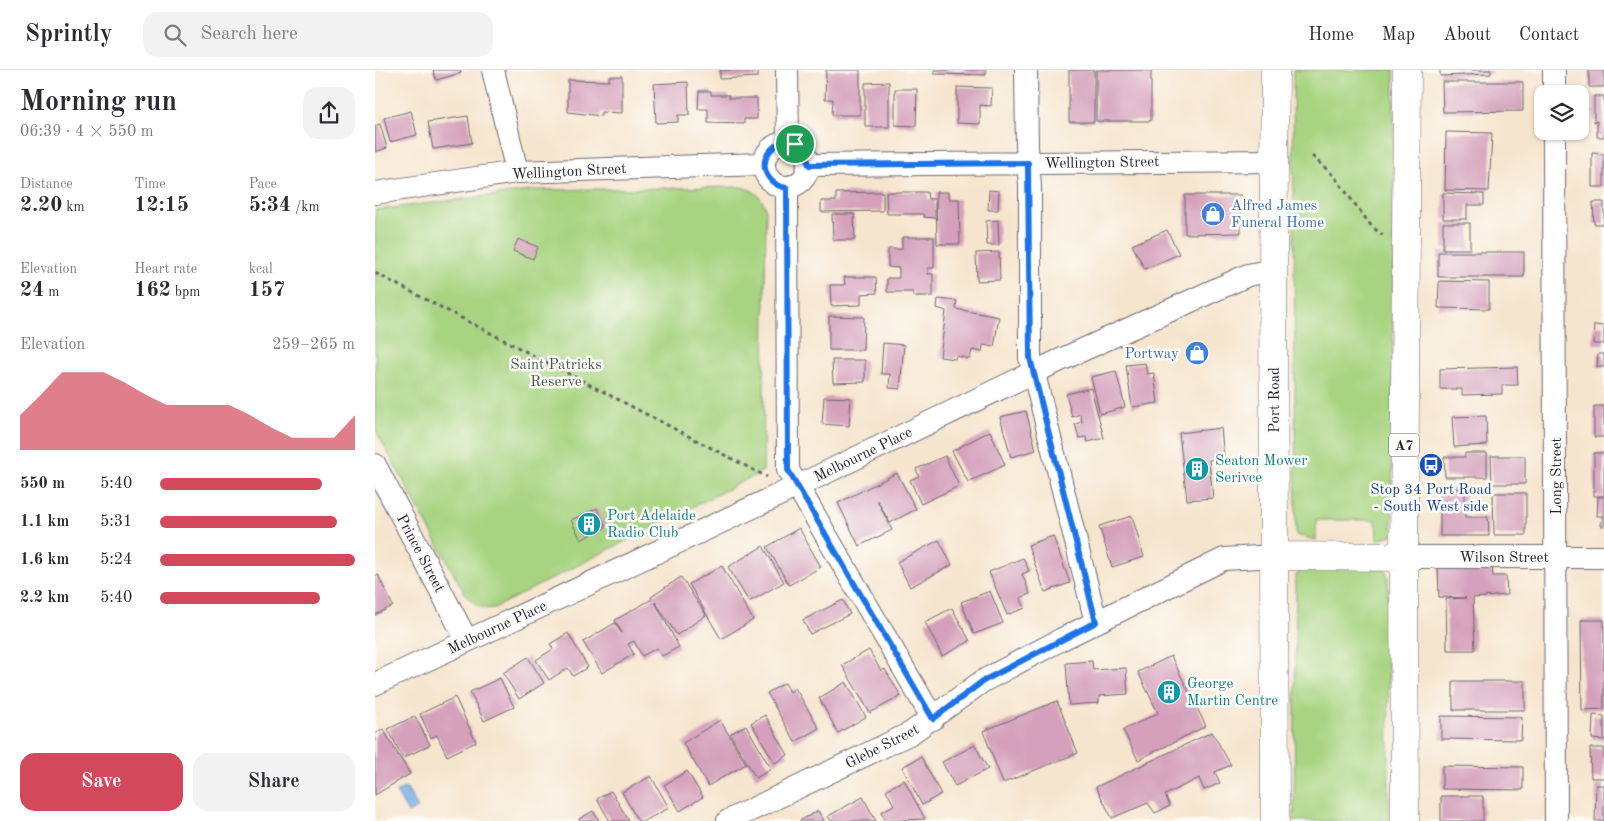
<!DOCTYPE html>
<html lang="en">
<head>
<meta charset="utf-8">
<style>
	:root { --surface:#fff; --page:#f2f2f3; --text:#2b2b33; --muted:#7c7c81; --line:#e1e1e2; --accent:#d1495b }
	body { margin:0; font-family:"Old Standard TT",serif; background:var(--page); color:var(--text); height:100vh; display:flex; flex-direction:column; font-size:19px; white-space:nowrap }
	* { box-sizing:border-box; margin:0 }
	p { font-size:16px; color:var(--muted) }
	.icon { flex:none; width:28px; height:28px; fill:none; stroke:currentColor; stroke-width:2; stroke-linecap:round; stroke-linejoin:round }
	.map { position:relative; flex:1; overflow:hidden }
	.sheet { display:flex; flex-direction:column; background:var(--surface); width:375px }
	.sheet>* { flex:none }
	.tools { position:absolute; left:1159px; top:15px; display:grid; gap:10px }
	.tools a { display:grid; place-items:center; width:55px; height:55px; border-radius:10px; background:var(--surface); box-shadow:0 1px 4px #0004; font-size:25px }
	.pin { position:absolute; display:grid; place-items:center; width:42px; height:42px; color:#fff; margin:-21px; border:2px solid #fff; border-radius:50%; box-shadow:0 1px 5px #0007 }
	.round { display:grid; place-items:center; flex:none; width:52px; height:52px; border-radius:15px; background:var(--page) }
	.summary { display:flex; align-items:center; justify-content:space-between; height:85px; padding:0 20px }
	h1 { font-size:28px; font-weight:700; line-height:38px }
	.stats { display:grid; grid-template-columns:repeat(3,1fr); gap:8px; height:85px; padding:5px 20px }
	.stats div { display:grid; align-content:center }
	.stats b { font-size:21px; font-weight:700 }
	.stats small { font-size:14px; font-weight:400 }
	.stats p { font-size:14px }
	.chart { height:140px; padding:10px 20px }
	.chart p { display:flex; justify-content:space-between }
	.chart svg { width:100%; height:90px; margin-top:5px; fill:var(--accent); opacity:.7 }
	.cta { display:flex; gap:10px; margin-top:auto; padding:10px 20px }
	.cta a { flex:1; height:58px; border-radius:15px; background:var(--accent); color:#fff; font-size:20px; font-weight:700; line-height:58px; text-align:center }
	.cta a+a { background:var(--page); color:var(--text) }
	ul { padding:0 20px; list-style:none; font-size:16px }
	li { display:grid; grid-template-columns:80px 60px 1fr; align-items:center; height:38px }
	li i { height:12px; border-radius:6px; background:var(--accent) }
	header { display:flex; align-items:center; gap:30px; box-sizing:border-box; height:70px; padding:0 25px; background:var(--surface); border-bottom:1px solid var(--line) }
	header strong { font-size:24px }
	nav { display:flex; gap:28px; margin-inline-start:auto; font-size:18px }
	.search { width:350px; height:45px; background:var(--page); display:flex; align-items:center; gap:12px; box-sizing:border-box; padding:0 18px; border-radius:15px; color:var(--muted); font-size:19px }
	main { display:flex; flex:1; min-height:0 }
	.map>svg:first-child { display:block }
</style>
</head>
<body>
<header>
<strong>Sprintly</strong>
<div class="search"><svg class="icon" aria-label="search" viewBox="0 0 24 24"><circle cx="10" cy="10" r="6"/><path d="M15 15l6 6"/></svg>Search here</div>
<nav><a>Home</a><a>Map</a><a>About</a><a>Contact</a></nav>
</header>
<main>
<section class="sheet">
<div class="summary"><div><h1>Morning run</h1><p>06:39 · 4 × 550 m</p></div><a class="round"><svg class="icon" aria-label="share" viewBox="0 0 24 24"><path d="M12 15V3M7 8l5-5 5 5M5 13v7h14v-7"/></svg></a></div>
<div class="stats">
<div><p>Distance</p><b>2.20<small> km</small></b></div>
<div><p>Time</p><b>12:15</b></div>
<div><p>Pace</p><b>5:34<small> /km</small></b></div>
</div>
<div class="stats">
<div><p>Elevation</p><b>24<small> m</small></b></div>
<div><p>Heart rate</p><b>162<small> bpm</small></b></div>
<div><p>kcal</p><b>157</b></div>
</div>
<div class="chart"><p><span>Elevation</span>259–265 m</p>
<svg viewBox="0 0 160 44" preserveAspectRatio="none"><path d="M0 44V27L10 17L20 6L30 6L40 6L50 11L60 17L70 22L80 22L90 22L100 22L110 27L120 33L130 38L140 38L150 38L160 27V44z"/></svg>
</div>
<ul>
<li><b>550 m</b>5:40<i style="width:83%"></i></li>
<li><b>1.1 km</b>5:31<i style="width:91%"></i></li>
<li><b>1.6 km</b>5:24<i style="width:100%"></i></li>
<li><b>2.2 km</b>5:40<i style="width:82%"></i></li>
</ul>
<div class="cta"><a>Save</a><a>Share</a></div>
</section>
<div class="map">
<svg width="1229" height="751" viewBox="0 0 1229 751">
	<rect width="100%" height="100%" fill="#fdfcf7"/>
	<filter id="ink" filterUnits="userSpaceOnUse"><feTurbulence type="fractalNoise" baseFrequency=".02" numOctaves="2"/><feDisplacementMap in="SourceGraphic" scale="10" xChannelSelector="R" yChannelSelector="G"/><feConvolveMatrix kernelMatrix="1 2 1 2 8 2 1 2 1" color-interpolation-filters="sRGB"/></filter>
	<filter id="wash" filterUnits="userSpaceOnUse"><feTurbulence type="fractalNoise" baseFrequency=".0096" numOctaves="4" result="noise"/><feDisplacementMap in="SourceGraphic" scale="20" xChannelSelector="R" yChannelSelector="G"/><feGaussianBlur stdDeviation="1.12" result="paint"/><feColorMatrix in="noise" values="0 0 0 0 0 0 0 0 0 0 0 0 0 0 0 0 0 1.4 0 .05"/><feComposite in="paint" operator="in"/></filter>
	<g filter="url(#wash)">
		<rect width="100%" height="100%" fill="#f6e5ce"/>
		<!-- green -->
		<path fill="#a8d481" stroke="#657b5e" d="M 918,0 L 1019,0 L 1017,465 L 1002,470 L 1001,450 L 941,450 L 941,470 L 921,465 Z
			M 365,117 C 380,120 387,126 391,140 L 388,401 L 119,538 C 105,540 99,534 90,524 L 0,359 L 0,140 L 162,120 Z
			M 1003,496 L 1010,499 L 1013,506 L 1014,751 L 919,751 L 921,505 L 927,500 Z"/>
		<!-- water -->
		<path fill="#74aee4" stroke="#4b6890" d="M 31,717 L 43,738 L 33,743 L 21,722 Z"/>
		<g id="blocks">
			<!-- building -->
			<path fill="#d4a0bb" d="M 58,0 L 85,0 L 86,3 L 61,10 Z
				M 345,0 L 383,0 L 383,7 L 345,9 Z
				M 451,0 L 485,0 L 485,45 L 457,45 L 458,29 L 450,29 Z
				M 559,0 L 611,0 L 611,5 L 559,4 Z
				M 694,0 L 719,0 L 719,52 L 694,52 Z
				M 721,0 L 776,0 L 776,51 L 721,51 Z
				M 1065,0 L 1116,0 L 1116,4 L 1065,6 Z
				M 1214,0 L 1229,0 L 1229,17 L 1214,17 Z
				M 234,6 L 247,6 L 247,43 L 226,42 L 226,46 L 193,42 L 193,10 L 234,11 Z
				M 313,12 L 314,45 L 303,45 L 303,52 L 281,53 L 279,14 Z
				M 514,12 L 514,57 L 490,57 L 490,13 Z
				M 1067,12 L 1148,12 L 1148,41 L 1068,42 Z
				M 582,17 L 617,18 L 616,36 L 605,35 L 605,54 L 582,53 Z
				M 520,19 L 542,19 L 541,56 L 520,55 Z
				M 324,21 L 336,21 L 336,25 L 354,25 L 354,28 L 382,28 L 382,49 L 369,49 L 369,54 L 333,53 L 333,39 L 323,39 Z
				M 1219,26 L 1229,26 L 1229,67 L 1222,67 L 1222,51 L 1219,52 Z
				M 36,41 L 42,65 L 15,72 L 9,48 Z
				M 93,46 L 97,73 L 58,79 L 53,52 Z
				M 5,54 L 12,78 L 0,82 L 0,56 Z
				M 1071,62 L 1117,63 L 1114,121 L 1070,120 Z
				M 1217,83 L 1229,84 L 1229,117 L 1217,117 Z
				M 614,120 L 624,121 L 623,140 L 613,140 Z
				M 508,122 L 508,141 L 446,142 L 446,131 L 461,131 L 461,123 Z
				M 511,122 L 552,122 L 553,129 L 560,129 L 560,148 L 549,147 L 548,144 L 512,144 Z
				M 561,122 L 573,122 L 573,129 L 584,129 L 585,174 L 562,174 Z
				M 1068,123 L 1109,124 L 1109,135 L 1092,135 L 1092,149 L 1068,149 Z
				M 810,125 L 866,125 L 866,163 L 810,164 Z
				M 1218,132 L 1229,132 L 1229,154 L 1219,154 Z
				M 457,144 L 479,144 L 480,170 L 458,170 Z
				M 623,150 L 624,175 L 612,175 L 611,151 Z
				M 1068,153 L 1095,153 L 1095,179 L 1068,179 Z
				M 792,160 L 804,184 L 770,199 L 757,175 Z
				M 527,167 L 559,167 L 559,198 L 553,198 L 553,204 L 558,204 L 558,226 L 538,226 L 538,222 L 512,222 L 512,208 L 524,208 L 524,198 L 513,197 L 513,179 L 527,179 Z
				M 143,169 L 163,177 L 158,189 L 138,181 Z
				M 624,182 L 625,210 L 602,211 L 601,183 Z
				M 1063,182 L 1149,182 L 1149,207 L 1063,207 Z
				M 469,207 L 501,207 L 502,223 L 486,224 L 486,235 L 456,236 L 455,215 L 470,215 Z
				M 1064,211 L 1114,212 L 1114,239 L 1063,238 Z
				M 563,229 L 582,231 L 581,239 L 624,247 L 619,277 L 608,275 L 607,282 L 597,280 L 595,289 L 581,286 L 580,289 L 565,287 L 571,241 L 562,238 Z
				M 454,246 L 489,247 L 488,280 L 454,280 Z
				M 1219,255 L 1229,256 L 1229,274 L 1218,274 Z
				M 508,273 L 529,275 L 525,319 L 514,318 L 515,304 L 506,304 Z
				M 1223,284 L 1229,284 L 1229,297 L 1222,297 Z
				M 457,290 L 490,290 L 490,312 L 458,313 Z
				M 770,293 L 772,304 L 779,303 L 783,333 L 757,337 L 751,295 Z
				M 1142,297 L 1143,315 L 1127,315 L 1127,324 L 1087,325 L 1087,319 L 1065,319 L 1065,299 Z
				M 741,301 L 750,337 L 725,344 L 716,307 Z
				M 716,318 L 729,368 L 713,372 L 711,367 L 704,368 L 700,354 L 707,352 L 705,344 L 697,347 L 691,324 Z
				M 449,327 L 476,328 L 474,356 L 447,354 Z
				M 1219,336 L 1229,336 L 1229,367 L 1219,367 Z
				M 651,341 L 661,380 L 636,387 L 625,347 Z
				M 1111,346 L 1112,375 L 1079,377 L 1077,347 Z
				M 846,358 L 849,388 L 834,390 L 838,428 L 812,430 L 804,363 Z
				M 615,361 L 630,395 L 593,412 L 577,381 Z
				M 1090,383 L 1112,383 L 1112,407 L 1070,407 L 1069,387 L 1090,387 Z
				M 1219,383 L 1229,383 L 1229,426 L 1219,426 Z
				M 570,386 L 584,416 L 546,434 L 535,410 L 544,406 L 541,399 Z
				M 1116,386 L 1150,386 L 1150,414 L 1117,414 Z
				M 522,403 L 541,439 L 515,453 L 502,430 L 517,460 L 484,476 L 463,433 Z
				M 1065,419 L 1090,419 L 1090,447 L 1113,447 L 1114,466 L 1065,466 Z
				M 1118,423 L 1151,423 L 1151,465 L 1119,465 Z
				M 1223,427 L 1229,427 L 1229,456 L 1226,456 L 1227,446 L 1222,446 Z
				M 222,438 L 231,457 L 206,470 L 196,450 Z
				M 757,446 L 769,487 L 737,497 L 724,456 Z
				M 424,458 L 446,497 L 414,515 L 392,477 Z
				M 678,466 L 695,513 L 670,522 L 653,475 Z
				M 564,470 L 577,495 L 535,517 L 522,492 Z
				M 388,476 L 409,512 L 374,532 L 353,497 Z
				M 648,488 L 654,501 L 647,504 L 655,524 L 645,528 L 650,538 L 632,545 L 614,502 Z
				M 1117,494 L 1118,506 L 1131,506 L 1132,525 L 1098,528 L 1100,580 L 1072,580 L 1071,529 L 1091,528 L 1064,527 L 1063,496 Z
				M 347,496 L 378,550 L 346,569 L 314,514 Z
				M 3,505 L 18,536 L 0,545 L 0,506 Z
				M 306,507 L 331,545 L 302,565 L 280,532 L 304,577 L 287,586 L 282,578 L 267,586 L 259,571 L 253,574 L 259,584 L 227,603 L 208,572 L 240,553 L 247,563 L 240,550 L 277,529 L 276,527 Z
				M 615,521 L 628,553 L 599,564 L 586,532 Z
				M 468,530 L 475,544 L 435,564 L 428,550 Z
				M 577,538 L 595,571 L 567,586 L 550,552 Z
				M 1206,550 L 1229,550 L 1229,639 L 1207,640 Z
				M 193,563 L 213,597 L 198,606 L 193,598 L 174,610 L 161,590 L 178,579 L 175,574 Z
				M 494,580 L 506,601 L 510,599 L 526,626 L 495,643 L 467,595 Z
				M 796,586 L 831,656 L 763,690 L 748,660 L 783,643 L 763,602 Z
				M 153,587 L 169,613 L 144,629 L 128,603 Z
				M 717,591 L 718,600 L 751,598 L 753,624 L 724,626 L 724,633 L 694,635 L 691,593 Z
				M 125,608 L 139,637 L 109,651 L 95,622 Z
				M 1078,611 L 1150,611 L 1150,640 L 1078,640 Z
				M 471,612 L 491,647 L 463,663 L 444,628 Z
				M 410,613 L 415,622 L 420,618 L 444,658 L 420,672 L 392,623 Z
				M 80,627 L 101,672 L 72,686 L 62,665 L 56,668 L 45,644 Z
				M 682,631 L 703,683 L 628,713 L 608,661 Z
				M 390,645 L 413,685 L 400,693 L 376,653 Z
				M 1218,645 L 1229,646 L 1229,670 L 1217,669 Z
				M 40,646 L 55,675 L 28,688 L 13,659 Z
				M 1066,646 L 1147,647 L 1146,670 L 1066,669 Z
				M 345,650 L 371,694 L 333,716 L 308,673 Z
				M 371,655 L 396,699 L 381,708 L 355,664 Z
				M 8,659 L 35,704 L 0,725 L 0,664 Z
				M 837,662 L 856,695 L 840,702 L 845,713 L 829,720 L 824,708 L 790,725 L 795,736 L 780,743 L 773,733 L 737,748 L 721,717 Z
				M 600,675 L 613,699 L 580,716 L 567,692 Z
				M 1215,678 L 1229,678 L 1229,708 L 1216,708 Z
				M 546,687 L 566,724 L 547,735 L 527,697 Z
				M 1067,696 L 1148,697 L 1148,720 L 1067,719 Z
				M 312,701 L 328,727 L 305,741 L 289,715 Z
				M 276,706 L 294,738 L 269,751 L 263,751 L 247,722 Z
				M 529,710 L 550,749 L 511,751 L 506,742 L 519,735 L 511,720 Z
				M 1221,715 L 1229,715 L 1229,751 L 1220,751 Z
				M 236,721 L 254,751 L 235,751 L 222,729 Z
				M 1066,726 L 1108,726 L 1108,751 L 1066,751 Z
				M 488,727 L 501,751 L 456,751 L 453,746 Z
				M 218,741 L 224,751 L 205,751 L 204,749 Z
				M 443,741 L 449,751 L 424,751 Z"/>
		</g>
	</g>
	<g filter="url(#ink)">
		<use href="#blocks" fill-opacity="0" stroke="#6c666e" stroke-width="1"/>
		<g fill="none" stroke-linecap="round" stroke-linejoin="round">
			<!-- minor casing -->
			<g stroke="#6c666e" stroke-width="24">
				<path id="minor" d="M 118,0 L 142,102
					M 412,0 L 413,73
					M 651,0 L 652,77 L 655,116 L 655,288 L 721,552
					M 1179,0 L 1179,24
					M 1179,61 L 1181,751
					M389 95a22 22 0 1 1 44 0a22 22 0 1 1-44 0Z
					M 434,95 L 900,91
					M 412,118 L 413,400 L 558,649
					M 0,123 L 142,102 L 388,94
					M 0,395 L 92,571
					M 1029,487 L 1229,487
					M 0,614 L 423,416 L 659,302 L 873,205 L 898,200
					M 353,751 L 536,663 L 608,611 L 687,569 L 849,489 L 900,486"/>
			</g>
			<!-- trunk casing -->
			<g stroke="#6c666e" stroke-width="29">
				<path id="trunk" d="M 900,486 L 1029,487
					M 900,751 L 898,200 L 900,0
					M 1030,751 L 1029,487 L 1032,0"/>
			</g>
			<!-- path -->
			<path stroke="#6c666e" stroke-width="3" stroke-dasharray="4 4" stroke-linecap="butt" d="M 937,86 L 959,106 L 997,157 L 1008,165
				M 0,203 L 392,407"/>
			<!-- minor -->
			<use href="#minor" stroke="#fff" stroke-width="22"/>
			<!-- trunk -->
			<use href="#trunk" stroke="#fff" stroke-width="28"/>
		</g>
	</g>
	<g fill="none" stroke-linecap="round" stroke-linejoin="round" filter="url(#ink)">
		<!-- route casing -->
		<g stroke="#fff" stroke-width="10">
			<path id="route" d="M 406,73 C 422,72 431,80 434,95 L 653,93 L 655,288 L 721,552 L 608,611 L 558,649 L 413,400 L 412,118 C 386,114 381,84 406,73 Z"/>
		</g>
		<!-- route -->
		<use href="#route" stroke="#1a73e8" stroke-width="6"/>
	</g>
	<!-- icons -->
	<defs>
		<g id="shop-disc" transform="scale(1.25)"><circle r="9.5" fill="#3f7fe0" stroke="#fdfcf7"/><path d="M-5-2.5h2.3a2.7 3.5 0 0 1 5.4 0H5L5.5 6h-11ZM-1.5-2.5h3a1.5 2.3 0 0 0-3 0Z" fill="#fff"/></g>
		<g id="bus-disc" transform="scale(1.25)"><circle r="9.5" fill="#1a4fb4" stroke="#fdfcf7"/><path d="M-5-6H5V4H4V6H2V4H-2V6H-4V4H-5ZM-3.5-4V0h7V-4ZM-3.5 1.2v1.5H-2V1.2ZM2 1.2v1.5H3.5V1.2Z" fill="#fff"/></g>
		<g id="building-disc" transform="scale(1.25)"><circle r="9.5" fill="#0f9aa8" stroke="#fdfcf7"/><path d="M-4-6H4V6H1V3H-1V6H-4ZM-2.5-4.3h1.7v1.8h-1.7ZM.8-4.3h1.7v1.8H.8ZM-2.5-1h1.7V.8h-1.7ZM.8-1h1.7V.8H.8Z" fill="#fff"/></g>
	</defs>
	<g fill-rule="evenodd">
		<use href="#shop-disc" x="838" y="144"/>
		<use href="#shop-disc" x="822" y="283"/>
		<use href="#bus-disc" x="1056" y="395"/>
		<use href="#building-disc" x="822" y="399"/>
		<use href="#building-disc" x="214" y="454"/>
		<use href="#building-disc" x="794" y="622"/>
	</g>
	<g text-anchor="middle" stroke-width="5" stroke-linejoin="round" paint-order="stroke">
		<!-- shield labels -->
		<rect fill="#fdfcf7" stroke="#646373" stroke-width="1" x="1014" y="363.5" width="30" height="23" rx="4"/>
		<g font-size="14" font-weight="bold" fill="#22223b">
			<text x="1029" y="380">A7</text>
		</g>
		<!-- street labels -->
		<g font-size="15" fill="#22223b" stroke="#fdfcf7">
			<text transform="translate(727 92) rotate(-1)" y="5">Wellington Street</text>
			<text transform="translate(194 101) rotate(-3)" y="5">Wellington Street</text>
			<text transform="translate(899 330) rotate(-90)" y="5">Port Road</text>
			<text transform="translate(488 384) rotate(-26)" y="5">Melbourne Place</text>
			<text transform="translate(1181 406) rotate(-90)" y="5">Long Street</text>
			<text transform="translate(46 483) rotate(62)" y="5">Prince Street</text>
			<text x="1129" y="492">Wilson Street</text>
			<text transform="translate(122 557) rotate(-25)" y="5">Melbourne Place</text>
			<text transform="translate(507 676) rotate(-27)" y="5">Glebe Street</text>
		</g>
		<!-- shop labels -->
		<g font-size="15" fill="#366cbe" stroke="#fdfcf7" text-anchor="start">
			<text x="856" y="140">Alfred James<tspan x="856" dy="17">Funeral Home</tspan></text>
			<text x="804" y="288" text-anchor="end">Portway</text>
		</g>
		<!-- park labels -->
		<g font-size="15" fill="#4a5750" stroke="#fdfcf7">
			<text x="181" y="299">Saint Patricks<tspan x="181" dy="17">Reserve</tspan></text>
		</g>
		<!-- culture labels -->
		<g font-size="15" fill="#0d838f" stroke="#fdfcf7" text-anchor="start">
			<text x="840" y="395">Seaton Mower<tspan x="840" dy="17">Serivce</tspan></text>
			<text x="232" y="450">Port Adelaide<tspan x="232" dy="17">Radio Club</tspan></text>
			<text x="812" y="618">George<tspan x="812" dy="17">Martin Centre</tspan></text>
		</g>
		<!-- transit labels -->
		<g font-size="15" fill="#164399" stroke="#fdfcf7">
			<text x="1056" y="424">Stop 34 Port Road<tspan x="1056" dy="17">- South West side</tspan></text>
		</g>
	</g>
</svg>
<div class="tools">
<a><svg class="icon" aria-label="layers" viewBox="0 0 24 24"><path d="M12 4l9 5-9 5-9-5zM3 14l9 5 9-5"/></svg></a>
</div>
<div class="pin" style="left:420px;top:74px;background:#1e9e55"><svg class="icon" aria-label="arrive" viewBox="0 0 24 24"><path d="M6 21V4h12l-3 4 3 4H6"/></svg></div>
</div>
</main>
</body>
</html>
